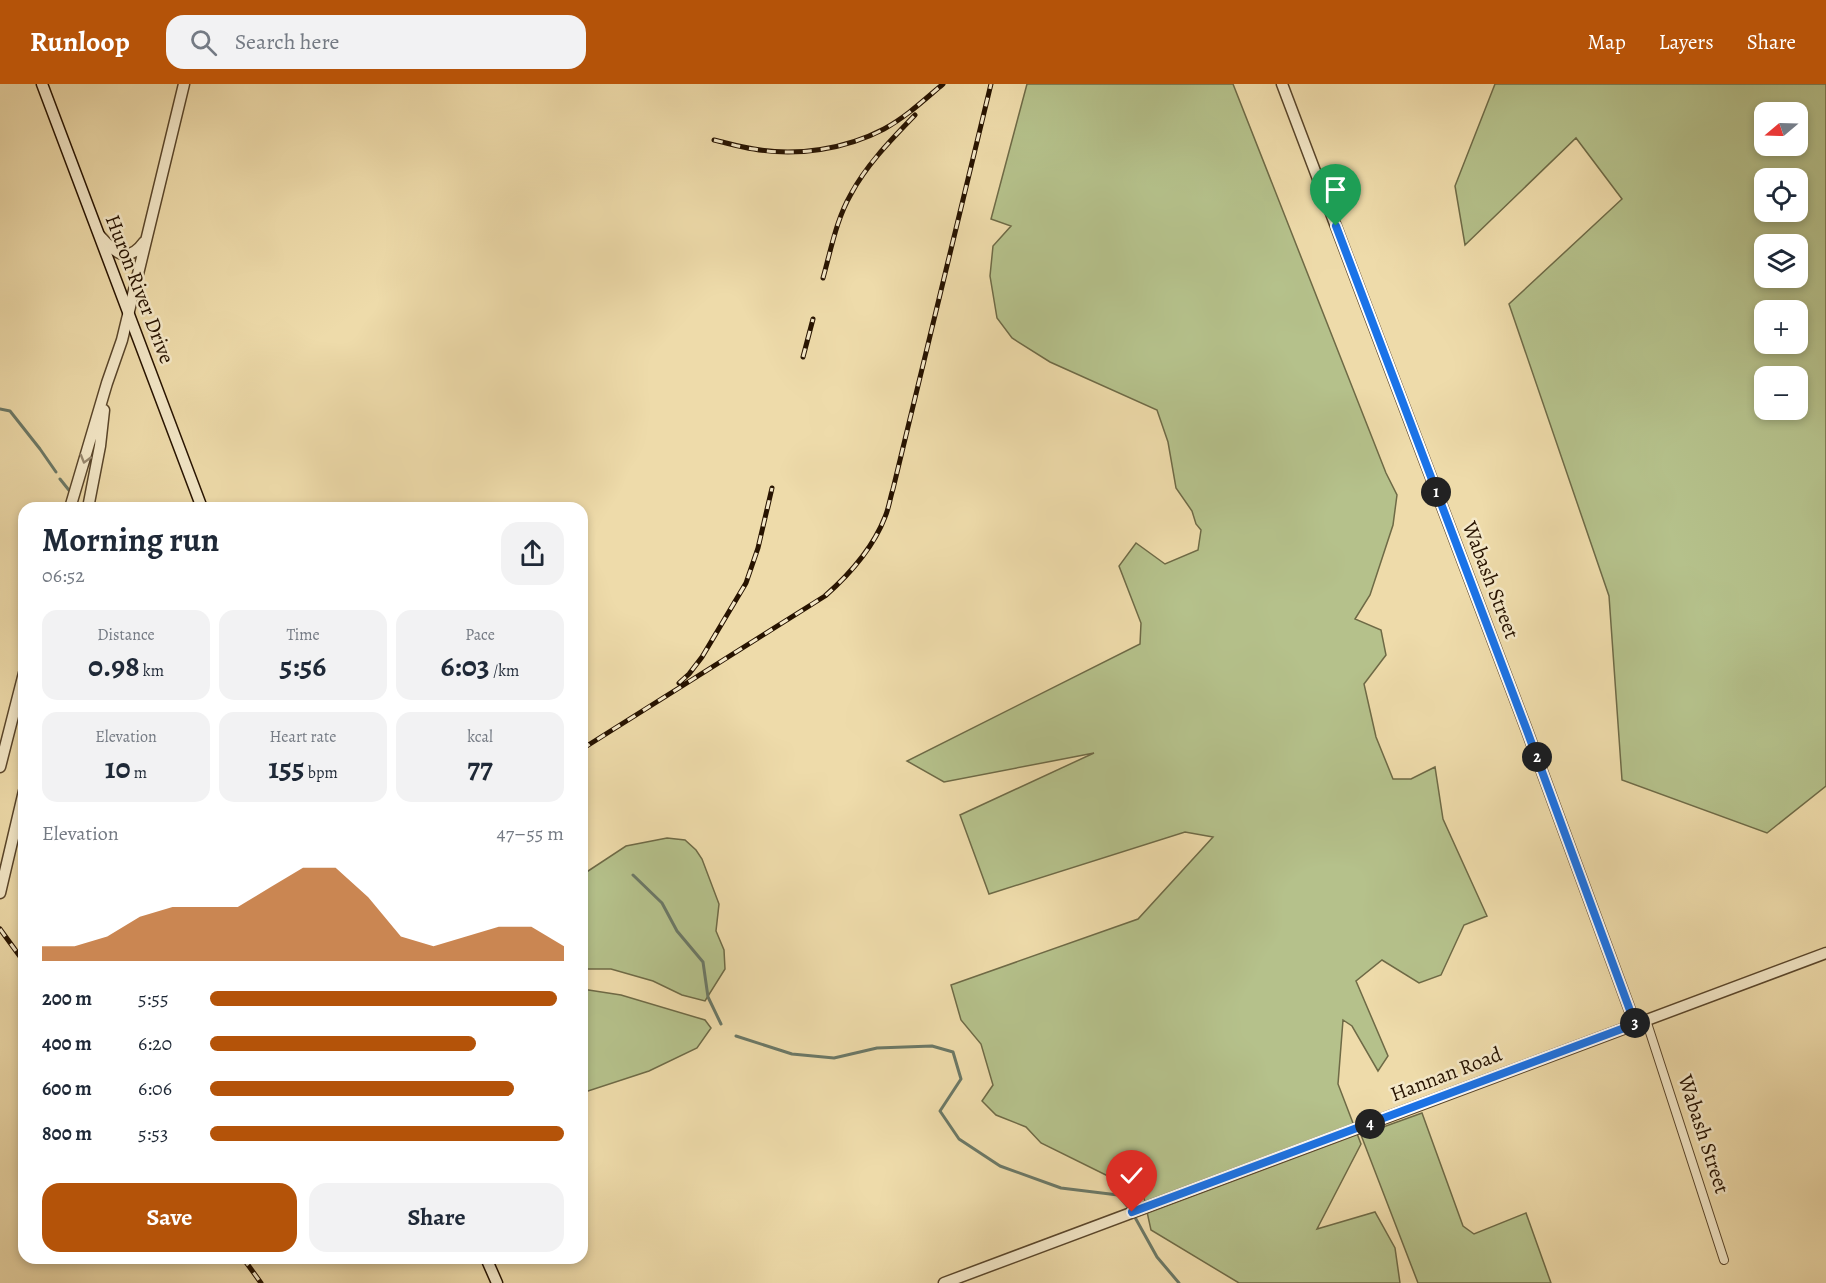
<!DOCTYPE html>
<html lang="en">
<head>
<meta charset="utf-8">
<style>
	:root { --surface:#fff; --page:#f2f2f3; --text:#1f2937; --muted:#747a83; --accent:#b45309 }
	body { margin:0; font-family:Alegreya,serif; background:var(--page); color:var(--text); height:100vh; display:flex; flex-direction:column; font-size:22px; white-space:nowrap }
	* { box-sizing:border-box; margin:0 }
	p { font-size:20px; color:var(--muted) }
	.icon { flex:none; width:33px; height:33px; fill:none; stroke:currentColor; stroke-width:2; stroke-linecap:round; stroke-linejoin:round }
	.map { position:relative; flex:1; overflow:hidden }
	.sheet { position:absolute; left:18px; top:418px; width:570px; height:762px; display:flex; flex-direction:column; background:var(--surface); border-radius:18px; box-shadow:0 3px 9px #0003 }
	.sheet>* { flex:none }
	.needle { width:39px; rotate:251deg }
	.buttons { position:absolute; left:1754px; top:18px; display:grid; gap:12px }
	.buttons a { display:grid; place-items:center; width:54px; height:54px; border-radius:12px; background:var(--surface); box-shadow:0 3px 9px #0003; font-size:30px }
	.pin { position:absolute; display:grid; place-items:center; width:51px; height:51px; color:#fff; margin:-62px -26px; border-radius:50% 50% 50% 0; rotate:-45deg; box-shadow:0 0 6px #0007 }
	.pin .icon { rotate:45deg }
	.km { position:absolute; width:30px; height:30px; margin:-15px; border-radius:50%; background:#222; color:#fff; font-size:16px; line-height:30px; text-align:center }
	.round { display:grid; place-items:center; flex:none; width:63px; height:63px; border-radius:18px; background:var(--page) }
	.overview { display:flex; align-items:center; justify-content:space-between; height:102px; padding:0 24px }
	h1 { font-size:33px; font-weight:700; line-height:45px }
	.metrics { display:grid; grid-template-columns:repeat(3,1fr); gap:9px; height:102px; padding:6px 24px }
	.metrics div { display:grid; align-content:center; border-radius:15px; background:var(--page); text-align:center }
	.metrics b { font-size:30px; font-weight:700 }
	.metrics small { font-size:16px; font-weight:400 }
	.metrics p { font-size:16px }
	.chart { height:168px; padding:12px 24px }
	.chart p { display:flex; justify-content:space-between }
	.chart svg { width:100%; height:108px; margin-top:6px; fill:var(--accent); opacity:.7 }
	.button { display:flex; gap:12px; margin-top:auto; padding:12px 24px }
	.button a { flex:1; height:69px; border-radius:18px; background:var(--accent); color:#fff; font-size:24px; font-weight:700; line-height:69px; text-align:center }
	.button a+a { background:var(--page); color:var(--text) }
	ul { padding:0 24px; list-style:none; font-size:20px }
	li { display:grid; grid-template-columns:96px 72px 1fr; align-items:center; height:45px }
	li i { height:15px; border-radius:8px; background:var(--accent) }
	header { display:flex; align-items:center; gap:36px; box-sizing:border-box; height:84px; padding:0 30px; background:var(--accent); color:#fff }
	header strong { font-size:28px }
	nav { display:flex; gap:33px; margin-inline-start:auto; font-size:21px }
	.search { width:420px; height:54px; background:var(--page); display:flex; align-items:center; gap:15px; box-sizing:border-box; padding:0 21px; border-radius:18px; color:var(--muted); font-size:22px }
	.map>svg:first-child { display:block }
</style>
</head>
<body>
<header>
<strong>Runloop</strong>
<div class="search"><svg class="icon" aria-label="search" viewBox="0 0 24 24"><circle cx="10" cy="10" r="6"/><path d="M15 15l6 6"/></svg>Search here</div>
<nav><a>Map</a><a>Layers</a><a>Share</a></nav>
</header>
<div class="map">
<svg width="1826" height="1199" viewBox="0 0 1826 1199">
	<rect width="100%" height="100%" fill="#eedbaa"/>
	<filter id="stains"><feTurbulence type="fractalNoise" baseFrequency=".00333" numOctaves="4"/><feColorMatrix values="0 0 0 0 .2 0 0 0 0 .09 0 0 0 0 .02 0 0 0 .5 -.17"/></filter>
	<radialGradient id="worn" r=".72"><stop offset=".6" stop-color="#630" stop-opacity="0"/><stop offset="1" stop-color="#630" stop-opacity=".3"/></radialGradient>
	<!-- green -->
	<path fill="#b5c18b" stroke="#6e6a46" stroke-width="1.5" fill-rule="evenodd" d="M 1027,0 L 1233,0 L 1386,389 L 1397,411 L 1393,441 L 1370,511 L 1355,535 L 1381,546 L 1386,571 L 1364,600 L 1376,653 L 1393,695 L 1411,695 L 1435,683 L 1443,735 L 1487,832 L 1464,841 L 1441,891 L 1419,899 L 1382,876 L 1356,897 L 1388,972 L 1378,987 L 1352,942 L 1343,936 L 1338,1000 L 1361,1060 L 1317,1145 L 1375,1128 L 1395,1164 L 1400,1199 L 1239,1199 L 1151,1146 L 1142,1105 L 1116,1096 L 1041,1059 L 1026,1043 L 996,1031 L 982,1017 L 993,1001 L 981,960 L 961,936 L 951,901 L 1138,835 L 1213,753 L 1185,748 L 989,810 L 960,731 L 1094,669 L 944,698 L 907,677 L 1140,560 L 1141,539 L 1119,482 L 1136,459 L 1165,480 L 1198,466 L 1201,446 L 1196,440 L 1192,427 L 1176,404 L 1168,358 L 1157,326 L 1050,278 L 1012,254 L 997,234 L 990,192 L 993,162 L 1011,142 L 991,135 Z
		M 1495,0 L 1826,0 L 1826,702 L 1767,749 L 1622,696 L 1609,512 L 1509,220 L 1622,115 L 1576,54 L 1465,161 L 1455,102 ZM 1764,28 L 1797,28 L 1797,62 L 1764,62 ZM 1764,94 L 1797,94 L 1797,128 L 1764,128 ZM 1764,160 L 1797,160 L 1797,194 L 1764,194 ZM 1764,226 L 1797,226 L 1797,260 L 1764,260 ZM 1764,292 L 1797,292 L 1797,326 L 1764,326 Z
		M 667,754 L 685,756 L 696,766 L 702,775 L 719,820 L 716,847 L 724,866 L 725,885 L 705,917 L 682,911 L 653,897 L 611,885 L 582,885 L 582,791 L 626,762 Z
		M 582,905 L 621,911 L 705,936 L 711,944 L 697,964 L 649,987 L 582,1009 Z
		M 1422,1029 L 1463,1142 L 1474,1150 L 1526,1129 L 1551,1199 L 1418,1199 L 1361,1051 Z"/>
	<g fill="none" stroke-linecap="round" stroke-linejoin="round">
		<!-- stream -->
		<path stroke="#6b7866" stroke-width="3" d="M 0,325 L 10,327 L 40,365 L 56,388
			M 60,395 L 72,410
			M 633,791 L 662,819 L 677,847 L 703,878 L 708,913 L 721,940
			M 736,952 L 792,970 L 834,974 L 877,964 L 932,962 L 953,968 L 961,995 L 940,1027 L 959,1055 L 1000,1082 L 1061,1104 L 1118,1111 L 1132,1128 L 1157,1173 L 1179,1199"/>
		<!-- minor casing -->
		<g stroke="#59452a" stroke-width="10">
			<path id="minor" d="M 1646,936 L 1724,1176"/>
		</g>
		<!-- tertiary casing -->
		<g stroke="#59452a" stroke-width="13">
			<path id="tertiary" d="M 1282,0 L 1526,644 L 1635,940
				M 100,152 C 114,168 127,181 144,158
				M 70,424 L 107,299 L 122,256 L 184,0
				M 88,424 L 100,362 L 104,326
				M 0,683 L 24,589
				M 0,809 L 24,707
				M 944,1199 L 1826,869"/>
		</g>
		<!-- secondary casing -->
		<g stroke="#271300" stroke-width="13">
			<path id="secondary" d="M 42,0 L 202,424
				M 486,1174 L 497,1199"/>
		</g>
		<!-- minor -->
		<use href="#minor" stroke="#f4e8c8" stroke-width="8"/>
		<!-- tertiary -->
		<use href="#tertiary" stroke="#f4e8c8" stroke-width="10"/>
		<!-- secondary -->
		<use href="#secondary" stroke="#f4e8c8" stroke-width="10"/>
		<!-- rail casing -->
		<g stroke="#271300" stroke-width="5">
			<path id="rail" d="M 714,56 C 727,59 740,63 754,65 C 796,73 846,65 884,45 C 906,33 924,16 943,0
				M 823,194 C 831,166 836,136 851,110 C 867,80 892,55 915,31
				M 803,273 L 813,235
				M 679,599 L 689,590 L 702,573 L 746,499 L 758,464 L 772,404
				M 582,665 L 825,512 C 850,490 873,464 885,433 C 889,424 890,414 893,405 L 991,0
				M 0,845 L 24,878
				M 243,1174 L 261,1199"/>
		</g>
		<!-- rail -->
		<use href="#rail" stroke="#f4e8c8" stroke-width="3" stroke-dasharray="9" stroke-linecap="butt"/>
	</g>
	<!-- one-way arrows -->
	<defs><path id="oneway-chevron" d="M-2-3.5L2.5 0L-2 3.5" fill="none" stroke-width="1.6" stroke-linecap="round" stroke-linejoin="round" transform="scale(1.5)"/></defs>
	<use stroke="#98886e" href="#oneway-chevron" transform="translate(85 375) rotate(106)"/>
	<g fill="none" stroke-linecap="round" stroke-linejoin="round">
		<!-- route casing -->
		<g stroke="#fff" stroke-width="12">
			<path id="route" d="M 1132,1128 L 1635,940 L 1526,644 L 1336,142"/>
		</g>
		<!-- route -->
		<use href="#route" stroke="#1a73e8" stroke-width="8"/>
	</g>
	<g text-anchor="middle" stroke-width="5" stroke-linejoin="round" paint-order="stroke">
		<!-- street labels -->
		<g font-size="21" fill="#271300" stroke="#f4e8c8">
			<text transform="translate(140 205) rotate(69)" y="7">Huron River Drive</text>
			<text transform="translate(1491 496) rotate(69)" y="7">Wabash Street</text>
			<text transform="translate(1446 990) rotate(-21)" y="7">Hannan Road</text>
			<text transform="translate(1704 1050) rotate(72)" y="7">Wabash Street</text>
		</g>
	</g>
	<rect width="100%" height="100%" filter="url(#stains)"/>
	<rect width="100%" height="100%" fill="url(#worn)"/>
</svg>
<div class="buttons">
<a><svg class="needle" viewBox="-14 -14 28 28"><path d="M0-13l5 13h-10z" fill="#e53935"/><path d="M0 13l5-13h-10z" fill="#747a83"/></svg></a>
<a><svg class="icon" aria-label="locate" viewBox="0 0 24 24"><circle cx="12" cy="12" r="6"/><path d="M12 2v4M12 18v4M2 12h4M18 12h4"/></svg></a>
<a><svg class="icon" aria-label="layers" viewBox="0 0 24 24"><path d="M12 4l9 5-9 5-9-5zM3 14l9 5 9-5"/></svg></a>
<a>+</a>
<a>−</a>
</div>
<div class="pin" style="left:1336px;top:142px;background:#1e9e55"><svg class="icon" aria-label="arrive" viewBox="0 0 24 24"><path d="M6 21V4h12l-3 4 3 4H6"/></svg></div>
<div class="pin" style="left:1132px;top:1128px;background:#d93025"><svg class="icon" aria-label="check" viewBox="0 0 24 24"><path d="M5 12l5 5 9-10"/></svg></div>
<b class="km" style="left:1436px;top:408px">1</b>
<b class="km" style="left:1537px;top:673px">2</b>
<b class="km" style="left:1635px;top:939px">3</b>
<b class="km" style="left:1370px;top:1040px">4</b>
<section class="sheet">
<div class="overview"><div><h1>Morning run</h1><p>06:52</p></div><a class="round"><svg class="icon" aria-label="share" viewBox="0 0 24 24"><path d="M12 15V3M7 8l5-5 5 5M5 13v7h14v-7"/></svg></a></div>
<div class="metrics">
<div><p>Distance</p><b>0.98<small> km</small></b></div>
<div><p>Time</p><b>5:56</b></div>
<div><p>Pace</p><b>6:03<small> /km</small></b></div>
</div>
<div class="metrics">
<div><p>Elevation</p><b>10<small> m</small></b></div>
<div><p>Heart rate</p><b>155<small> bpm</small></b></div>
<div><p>kcal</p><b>77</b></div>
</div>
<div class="chart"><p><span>Elevation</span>47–55 m</p>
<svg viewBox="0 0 160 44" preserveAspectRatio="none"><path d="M0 44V38L10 38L20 34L30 26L40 22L50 22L60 22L70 14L80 6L90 6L100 18L110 34L120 38L130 34L140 30L150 30L160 38V44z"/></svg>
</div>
<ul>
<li><b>200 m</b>5:55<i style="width:98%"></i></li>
<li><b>400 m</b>6:20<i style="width:75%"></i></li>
<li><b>600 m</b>6:06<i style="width:86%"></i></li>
<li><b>800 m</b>5:53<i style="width:100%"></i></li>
</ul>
<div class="button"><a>Save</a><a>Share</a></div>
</section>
</div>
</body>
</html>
